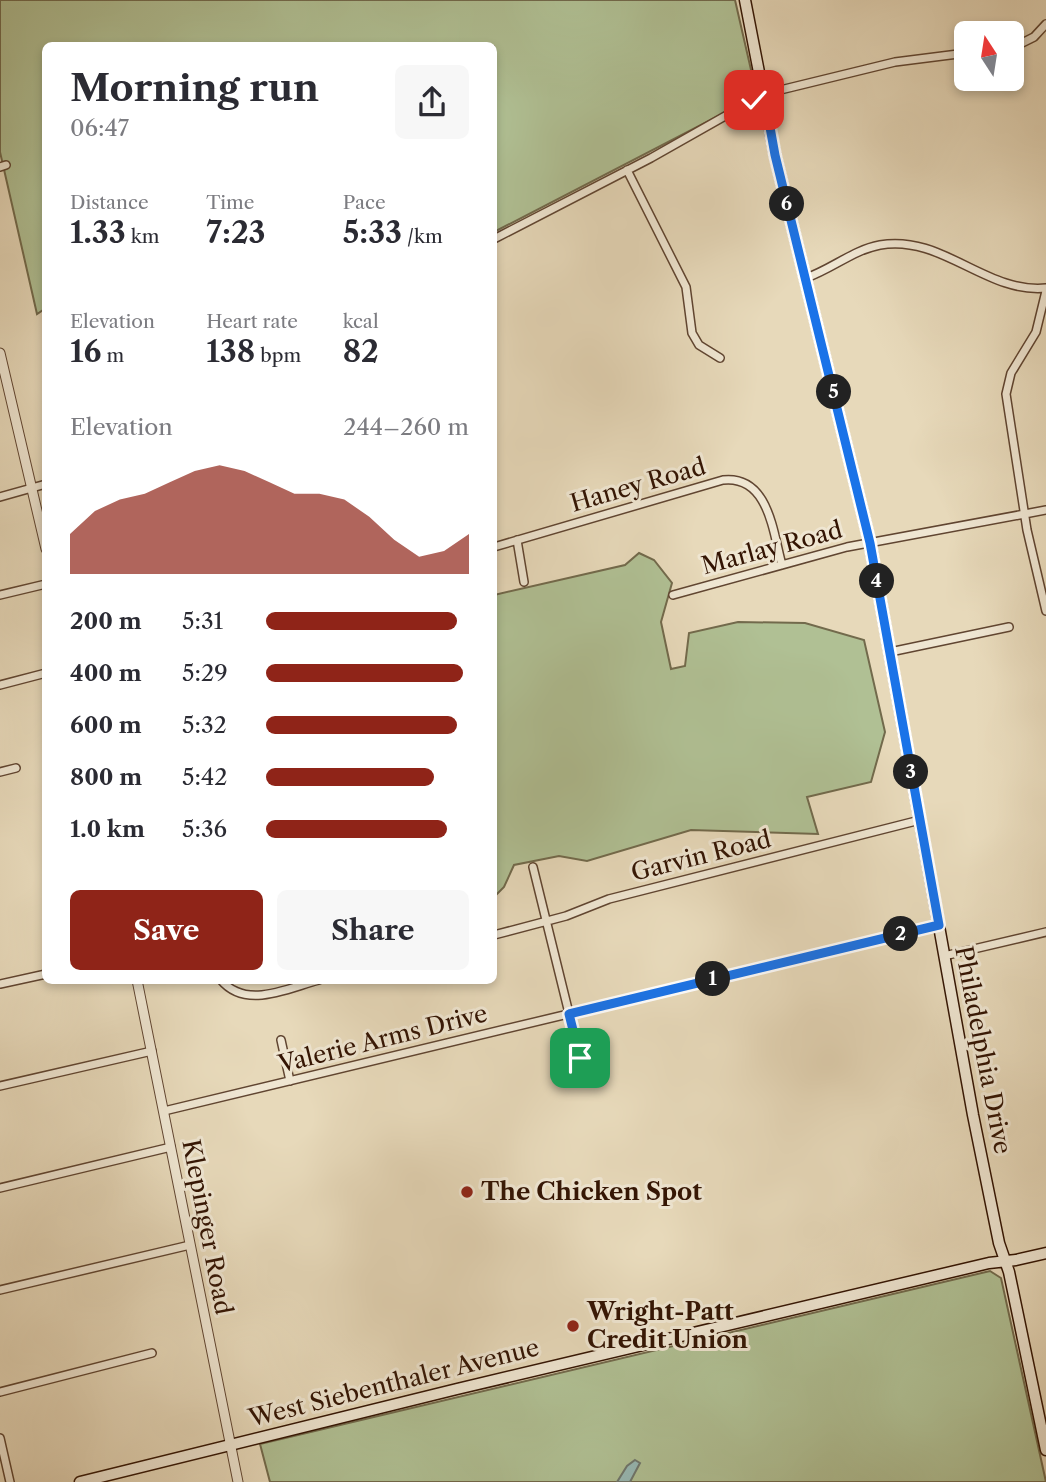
<!DOCTYPE html>
<html lang="en">
<head>
<meta charset="utf-8">
<style>
	:root { --surface:#fff; --page:#f7f7f7; --text:#2b2b33; --muted:#7c7c81; --accent:#8f2418 }
	body { margin:0; font-family:"Libre Caslon Text",serif; background:var(--page); color:var(--text); height:100vh; display:flex; flex-direction:column; font-size:26px; white-space:nowrap }
	* { box-sizing:border-box; margin:0 }
	p { font-size:23px; color:var(--muted) }
	.icon { flex:none; width:38px; height:38px; fill:none; stroke:currentColor; stroke-width:2; stroke-linecap:round; stroke-linejoin:round }
	.map { position:relative; flex:1; overflow:hidden }
	.panel { position:absolute; left:42px; top:42px; width:455px; height:942px; display:flex; flex-direction:column; background:var(--surface); border-radius:10px; box-shadow:0 4px 10px #0003 }
	.panel>* { flex:none }
	.needle { width:46px; rotate:348deg }
	.tools { position:absolute; left:954px; top:21px; display:grid; gap:14px }
	.tools a { display:grid; place-items:center; width:70px; height:70px; border-radius:10px; background:var(--surface); box-shadow:0 4px 10px #0003; font-size:35px }
	.pin { position:absolute; display:grid; place-items:center; width:60px; height:60px; color:#fff; margin:-30px; border-radius:14px; box-shadow:0 4px 10px #0006 }
	.km { position:absolute; width:35px; height:35px; margin:-18px; border-radius:50%; background:#222; color:#fff; font-size:19px; line-height:35px; text-align:center }
	.round { display:grid; place-items:center; flex:none; width:74px; height:74px; border-radius:10px; background:var(--page) }
	.head { display:flex; align-items:center; justify-content:space-between; height:119px; padding:0 28px }
	h1 { font-size:38px; font-weight:700; line-height:52px }
	.figures { display:grid; grid-template-columns:repeat(3,1fr); gap:10px; height:119px; padding:7px 28px }
	.figures div { display:grid; align-content:center }
	.figures b { font-size:30px; font-weight:700 }
	.figures small { font-size:19px; font-weight:400 }
	.figures p { font-size:19px }
	.chart { height:196px; padding:14px 28px }
	.chart p { display:flex; justify-content:space-between }
	.chart svg { width:100%; height:126px; margin-top:7px; fill:var(--accent); opacity:.7 }
	.button { display:flex; gap:14px; margin-top:auto; padding:14px 28px }
	.button a { flex:1; height:80px; border-radius:10px; background:var(--accent); color:#fff; font-size:28px; font-weight:700; line-height:80px; text-align:center }
	.button a+a { background:var(--page); color:var(--text) }
	ul { padding:0 28px; list-style:none; font-size:23px }
	li { display:grid; grid-template-columns:112px 84px 1fr; align-items:center; height:52px }
	li i { height:18px; border-radius:9px; background:var(--accent) }
	.map>svg:first-child { display:block }
</style>
</head>
<body>
<div class="map">
<svg width="1046" height="1482" viewBox="0 0 1046 1482">
	<rect width="100%" height="100%" fill="#e7d9ba"/>
	<filter id="stains"><feTurbulence type="fractalNoise" baseFrequency=".00286" numOctaves="4"/><feColorMatrix values="0 0 0 0 .2 0 0 0 0 .09 0 0 0 0 .02 0 0 0 .5 -.17"/></filter>
	<radialGradient id="worn" r=".72"><stop offset=".6" stop-color="#630" stop-opacity="0"/><stop offset="1" stop-color="#630" stop-opacity=".3"/></radialGradient>
	<!-- green -->
	<path fill="#b0c094" stroke="#726a4c" stroke-width="2" d="M 0,0 L 735,0 L 757,96 L 494,232 L 494,46 L 46,46 L 46,308 L 37,314 L 0,152 Z
		M 639,553 L 654,560 L 672,583 L 661,622 L 671,669 L 685,666 L 689,633 L 738,622 L 805,623 L 864,640 L 885,732 L 871,782 L 807,797 L 818,834 L 691,830 L 587,861 L 559,856 L 514,865 L 504,887 L 494,897 L 494,595 L 625,565 Z
		M 990,1271 L 1001,1278 L 1046,1482 L 270,1482 L 260,1444 Z"/>
	<!-- water -->
	<path fill="#97b9b5" stroke="#6f776e" stroke-width="2" d="M 635,1460 L 640,1463 L 630,1482 L 617,1482 L 627,1466 Z"/>
	<g fill="none" stroke-linecap="round" stroke-linejoin="round">
		<!-- minor casing -->
		<g stroke="#604531" stroke-width="10">
			<path id="minor" d="M 1012,48 L 1034,37 L 1046,24
				M 0,167 L 6,165
				M 627,170 L 686,287 L 692,333 L 699,345 L 720,358
				M 494,239 L 651,158 L 764,94 L 895,62 L 966,53
				M 806,278 C 832,269 853,250 880,245 C 942,234 986,294 1046,288
				M 1046,291 L 1036,332 L 1011,373 L 1006,394 L 1027,530 L 1046,611
				M 0,497 L 46,484
				M 517,540 L 524,582
				M 494,547 L 723,480 C 769,475 773,533 782,565
				M 0,595 L 46,584
				M 673,595 L 847,547 L 1046,510
				M 890,652 L 1009,627
				M 0,685 L 46,673
				M 0,772 L 16,768
				M 533,867 L 580,1058
				M 494,935 L 566,916 L 609,899 L 920,820
				M 944,956 L 1046,932
				M 221,980 C 246,1010 288,988 319,980
				M 0,984 L 46,974
				M 281,1040 L 290,1081
				M 0,1086 L 152,1051
				M 164,1111 L 939,925
				M 0,1188 L 171,1147
				M 0,1290 L 190,1245
				M 0,1392 L 152,1353
				M 0,1438 L 10,1482"/>
		</g>
		<!-- tertiary casing -->
		<g stroke="#604531" stroke-width="11">
			<path id="tertiary" d="M 0,353 L 46,549
				M 137,980 L 238,1482"/>
		</g>
		<!-- secondary casing -->
		<g stroke="#331403" stroke-width="13">
			<path id="secondary" d="M 745,0 L 775,155 L 870,543 L 973,1115 L 999,1243 L 1009,1272 L 1046,1450
				M 80,1482 L 457,1389 L 989,1263 L 1016,1260 L 1046,1253"/>
		</g>
		<!-- minor -->
		<use href="#minor" stroke="#efe6d2" stroke-width="7"/>
		<!-- tertiary -->
		<use href="#tertiary" stroke="#efe6d2" stroke-width="9"/>
		<!-- secondary -->
		<use href="#secondary" stroke="#efe6d2" stroke-width="10"/>
	</g>
	<g fill="none" stroke-linecap="round" stroke-linejoin="round">
		<!-- route casing -->
		<g stroke="#fff" stroke-width="14">
			<path id="route" d="M 580,1058 L 569,1014 L 939,925 L 870,543 L 775,155 L 764,94 L 754,100"/>
		</g>
		<!-- route -->
		<use href="#route" stroke="#1a73e8" stroke-width="9"/>
	</g>
	<!-- markers -->
	<g fill="#8f2418" stroke="#efe6d2" stroke-width="2.5">
		<circle cx="467" cy="1192" r="7"/>
		<circle cx="573" cy="1326" r="7"/>
	</g>
	<g text-anchor="middle" stroke-width="6" stroke-linejoin="round" paint-order="stroke">
		<!-- street labels -->
		<g font-size="24" fill="#331403" stroke="#efe6d2">
			<text transform="translate(638 485) rotate(-16)" y="8">Haney Road</text>
			<text transform="translate(772 548) rotate(-15)" y="8">Marlay Road</text>
			<text transform="translate(701 856) rotate(-14)" y="8">Garvin Road</text>
			<text transform="translate(383 1039) rotate(-14)" y="8">Valerie Arms Drive</text>
			<text transform="translate(983 1050) rotate(79)" y="8">Philadelphia Drive</text>
			<text transform="translate(207 1227) rotate(79)" y="8">Klepinger Road</text>
			<text transform="translate(394 1383) rotate(-14)" y="8">West Siebenthaler Avenue</text>
		</g>
		<!-- poi labels -->
		<g font-size="24" font-weight="bold" fill="#331403" stroke="#efe6d2" text-anchor="start">
			<text x="481" y="1200">The Chicken Spot</text>
			<text x="587" y="1320">Wright-Patt<tspan x="587" dy="28">Credit Union</tspan></text>
		</g>
	</g>
	<rect width="100%" height="100%" filter="url(#stains)"/>
	<rect width="100%" height="100%" fill="url(#worn)"/>
</svg>
<div class="tools">
<a><svg class="needle" viewBox="-14 -14 28 28"><path d="M0-13l5 13h-10z" fill="#e53935"/><path d="M0 13l5-13h-10z" fill="#7c7c81"/></svg></a>
</div>
<div class="pin" style="left:580px;top:1058px;background:#1e9e55"><svg class="icon" aria-label="arrive" viewBox="0 0 24 24"><path d="M6 21V4h12l-3 4 3 4H6"/></svg></div>
<div class="pin" style="left:754px;top:100px;background:#d93025"><svg class="icon" aria-label="check" viewBox="0 0 24 24"><path d="M5 12l5 5 9-10"/></svg></div>
<b class="km" style="left:713px;top:979px">1</b>
<b class="km" style="left:901px;top:934px">2</b>
<b class="km" style="left:911px;top:772px">3</b>
<b class="km" style="left:877px;top:581px">4</b>
<b class="km" style="left:834px;top:392px">5</b>
<b class="km" style="left:787px;top:204px">6</b>
<section class="panel">
<div class="head"><div><h1>Morning run</h1><p>06:47</p></div><a class="round"><svg class="icon" aria-label="share" viewBox="0 0 24 24"><path d="M12 15V3M7 8l5-5 5 5M5 13v7h14v-7"/></svg></a></div>
<div class="figures">
<div><p>Distance</p><b>1.33<small> km</small></b></div>
<div><p>Time</p><b>7:23</b></div>
<div><p>Pace</p><b>5:33<small> /km</small></b></div>
</div>
<div class="figures">
<div><p>Elevation</p><b>16<small> m</small></b></div>
<div><p>Heart rate</p><b>138<small> bpm</small></b></div>
<div><p>kcal</p><b>82</b></div>
</div>
<div class="chart"><p><span>Elevation</span>244–260 m</p>
<svg viewBox="0 0 160 44" preserveAspectRatio="none"><path d="M0 44V30L10 22L20 18L30 16L40 12L50 8L60 6L70 8L80 12L90 16L100 16L110 18L120 24L130 32L140 38L150 36L160 30V44z"/></svg>
</div>
<ul>
<li><b>200 m</b>5:31<i style="width:94%"></i></li>
<li><b>400 m</b>5:29<i style="width:97%"></i></li>
<li><b>600 m</b>5:32<i style="width:94%"></i></li>
<li><b>800 m</b>5:42<i style="width:83%"></i></li>
<li><b>1.0 km</b>5:36<i style="width:89%"></i></li>
</ul>
<div class="button"><a>Save</a><a>Share</a></div>
</section>
</div>
</body>
</html>
